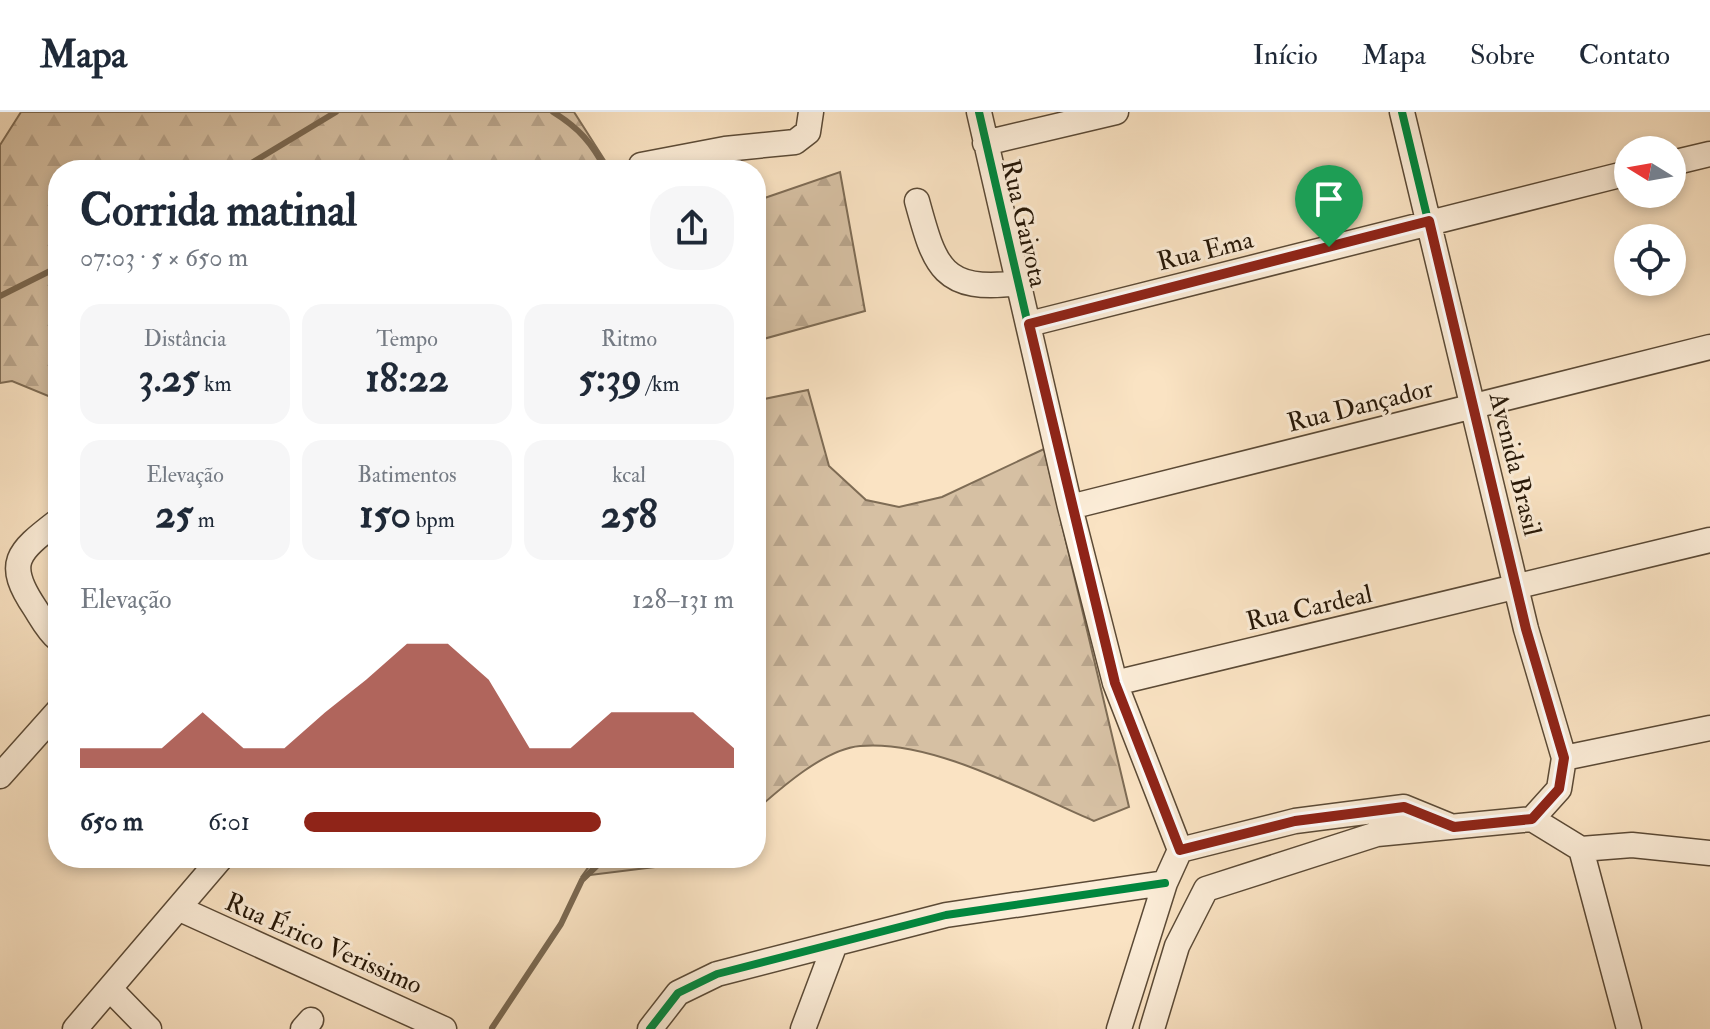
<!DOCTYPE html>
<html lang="pt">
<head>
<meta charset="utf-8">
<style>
	:root { --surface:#fff; --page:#f6f6f7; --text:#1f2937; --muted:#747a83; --line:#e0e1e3; --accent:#8f2418 }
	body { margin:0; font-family:"IM FELL Double Pica",serif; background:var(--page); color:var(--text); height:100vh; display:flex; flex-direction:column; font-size:30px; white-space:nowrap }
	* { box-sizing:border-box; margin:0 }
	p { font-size:26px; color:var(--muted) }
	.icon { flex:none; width:44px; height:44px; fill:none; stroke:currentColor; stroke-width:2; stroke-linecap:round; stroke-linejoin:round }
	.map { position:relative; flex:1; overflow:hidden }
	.panel { position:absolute; left:48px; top:48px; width:718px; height:708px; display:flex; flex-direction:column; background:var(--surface); border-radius:32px; box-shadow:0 4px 12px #0003 }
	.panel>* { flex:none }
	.needle { width:52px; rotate:281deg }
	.fabs { position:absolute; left:1614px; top:24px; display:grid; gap:16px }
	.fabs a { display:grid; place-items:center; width:72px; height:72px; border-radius:50%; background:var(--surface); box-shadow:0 4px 12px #0003; font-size:40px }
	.pin { position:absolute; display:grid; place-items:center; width:68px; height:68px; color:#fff; margin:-82px -34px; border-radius:50% 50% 50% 0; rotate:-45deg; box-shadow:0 0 8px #0007 }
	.pin .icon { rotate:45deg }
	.round { display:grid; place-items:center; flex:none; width:84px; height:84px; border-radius:32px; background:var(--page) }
	.summary { display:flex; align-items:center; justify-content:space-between; height:136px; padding:0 32px }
	h1 { font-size:44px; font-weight:800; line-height:60px }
	.figures { display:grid; grid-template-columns:repeat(3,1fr); gap:12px; height:136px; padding:8px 32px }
	.figures div { display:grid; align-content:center; border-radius:20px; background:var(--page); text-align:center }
	.figures b { font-size:40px; font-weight:800 }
	.figures small { font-size:22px; font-weight:400 }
	.figures p { font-size:22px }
	.chart { height:224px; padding:16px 32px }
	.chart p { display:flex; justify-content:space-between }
	.chart svg { width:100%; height:144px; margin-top:8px; fill:var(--accent); opacity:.7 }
	ul { padding:0 32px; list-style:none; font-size:26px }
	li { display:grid; grid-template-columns:128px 96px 1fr; align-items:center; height:60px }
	li i { height:20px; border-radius:10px; background:var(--accent) }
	header { display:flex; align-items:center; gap:48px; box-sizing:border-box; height:112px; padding:0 40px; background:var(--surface); border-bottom:2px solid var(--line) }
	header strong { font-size:38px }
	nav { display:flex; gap:44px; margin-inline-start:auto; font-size:28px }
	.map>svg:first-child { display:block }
</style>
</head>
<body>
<header>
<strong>Mapa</strong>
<nav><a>Início</a><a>Mapa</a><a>Sobre</a><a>Contato</a></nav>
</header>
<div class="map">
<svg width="1710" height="917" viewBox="0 0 1710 917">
	<defs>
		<pattern id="forest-firs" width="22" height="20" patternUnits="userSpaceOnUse" patternTransform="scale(2)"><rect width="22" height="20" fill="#d6c0a3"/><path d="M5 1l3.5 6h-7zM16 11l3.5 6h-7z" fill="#b8a48b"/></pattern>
	</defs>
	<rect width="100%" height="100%" fill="#fae3c3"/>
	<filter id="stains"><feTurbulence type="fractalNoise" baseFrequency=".0025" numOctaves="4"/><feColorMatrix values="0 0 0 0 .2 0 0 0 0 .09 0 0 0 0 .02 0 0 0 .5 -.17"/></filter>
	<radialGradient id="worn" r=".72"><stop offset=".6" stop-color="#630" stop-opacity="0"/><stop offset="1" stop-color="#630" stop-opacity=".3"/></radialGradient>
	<!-- forest -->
	<path fill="url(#forest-firs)" stroke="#7e6c55" stroke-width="2" d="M 21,0 L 574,0 L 611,58 L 58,58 L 58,288 L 12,269 L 0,271 L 0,33 Z
		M 840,60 L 865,199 L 756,229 L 756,89 Z
		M 756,248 L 764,287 L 808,278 L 829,354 L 866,388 L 899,395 L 942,385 L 1044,337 L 1129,695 L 1094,709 C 1028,681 932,627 860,634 C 825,637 782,675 756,698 Z
		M 595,746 L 677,746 L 655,755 L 582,764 Z"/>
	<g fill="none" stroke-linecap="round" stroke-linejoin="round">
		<!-- stream -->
		<path stroke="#7a6851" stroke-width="6" d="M 553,0 C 579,16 592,31 606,58
			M 240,58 L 336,0
			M 0,184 L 58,155
			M 492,916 L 561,812 L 582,768 L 605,746"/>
		<!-- minor casing -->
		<g stroke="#5b4a36" stroke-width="27">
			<path id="minor" d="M 979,0 L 1070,395 L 1115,571 L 1180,738
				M 1402,0 L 1526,517 L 1564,646 L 1559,677 L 1532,707
				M 985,31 L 1116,0
				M 1672,51 L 1710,42
				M 641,53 L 725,37 L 795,30 L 808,20 L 811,0
				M 917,89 C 935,155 942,181 1019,171
				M 1029,212 L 1628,61
				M 1070,395 L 1710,235
				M 58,409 C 18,440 4,450 35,496 C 42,507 48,519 58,527
				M 1115,571 L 1710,428
				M 1564,646 L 1710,616
				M 0,664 L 58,599
				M 1581,737 L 1632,733 L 1710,741
				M 180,797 L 444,917
				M 110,877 L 149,917
				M 75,917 L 221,746
				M 303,917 L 311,908
				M 650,917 L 678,881 L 717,862 L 946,803 L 1165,771
				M 803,917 L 835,832
				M 1119,917 L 1165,771 L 1180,738 L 1295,709 L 1404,695 L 1448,713
				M 1152,917 L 1177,834 L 1206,777 L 1377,722 L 1532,707 L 1581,737 L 1629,917"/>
		</g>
		<!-- minor -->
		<use href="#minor" stroke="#fcedd8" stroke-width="24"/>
		<!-- cycleway casing -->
		<g stroke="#fcedd8" stroke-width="13">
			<path id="cycleway" d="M 979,0 L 1070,395 L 1115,571 L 1180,738
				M 1402,0 L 1526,517 L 1564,646 L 1559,677 L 1532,707
				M 650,917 L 678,881 L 717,862 L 946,803 L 1165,771"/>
		</g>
		<!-- cycleway -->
		<use href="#cycleway" stroke="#00873e" stroke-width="8"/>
	</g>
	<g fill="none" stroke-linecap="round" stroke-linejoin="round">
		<!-- route casing -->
		<g stroke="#fff" stroke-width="16">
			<path id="route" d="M 1429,109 L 1526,517 L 1564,646 L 1559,677 L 1532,707 L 1454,715 L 1404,695 L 1295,709 L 1180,738 L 1115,571 L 1029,212 Z"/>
		</g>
		<!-- route -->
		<use href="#route" stroke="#8f2418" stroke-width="10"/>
	</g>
	<g text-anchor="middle" stroke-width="6" stroke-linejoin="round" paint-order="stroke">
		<!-- street labels -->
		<g font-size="26" fill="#261707" stroke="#fcedd8">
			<text transform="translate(1025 111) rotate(77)" y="9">Rua Gaivota</text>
			<text transform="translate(1205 138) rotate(-14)" y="9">Rua Ema</text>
			<text transform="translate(1360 293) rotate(-14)" y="9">Rua Dançador</text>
			<text transform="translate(1516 352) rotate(76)" y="9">Avenida Brasil</text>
			<text transform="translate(1309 495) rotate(-13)" y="9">Rua Cardeal</text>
			<text transform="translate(324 831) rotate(24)" y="9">Rua Érico Verissimo</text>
		</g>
	</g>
	<rect width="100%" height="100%" filter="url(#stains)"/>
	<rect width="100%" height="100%" fill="url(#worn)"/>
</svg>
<div class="fabs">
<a><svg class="needle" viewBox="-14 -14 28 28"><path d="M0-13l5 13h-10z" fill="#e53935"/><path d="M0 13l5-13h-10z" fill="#747a83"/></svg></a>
<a><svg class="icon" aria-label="locate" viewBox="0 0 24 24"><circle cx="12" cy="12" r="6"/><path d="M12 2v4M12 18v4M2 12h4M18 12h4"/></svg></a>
</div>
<div class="pin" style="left:1329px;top:135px;background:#1e9e55"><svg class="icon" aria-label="arrive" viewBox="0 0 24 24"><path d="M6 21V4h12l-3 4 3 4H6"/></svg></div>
<section class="panel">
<div class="summary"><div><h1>Corrida matinal</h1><p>07:03 · 5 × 650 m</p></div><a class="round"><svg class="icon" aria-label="share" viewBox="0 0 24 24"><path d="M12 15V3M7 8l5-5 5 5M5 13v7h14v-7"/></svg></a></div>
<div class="figures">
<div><p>Distância</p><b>3.25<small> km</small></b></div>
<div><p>Tempo</p><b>18:22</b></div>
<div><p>Ritmo</p><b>5:39<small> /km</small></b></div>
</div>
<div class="figures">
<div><p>Elevação</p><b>25<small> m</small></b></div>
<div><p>Batimentos</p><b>150<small> bpm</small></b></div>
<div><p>kcal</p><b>258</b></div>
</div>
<div class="chart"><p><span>Elevação</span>128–131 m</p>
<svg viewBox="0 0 160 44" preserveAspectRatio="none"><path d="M0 44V38L10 38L20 38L30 27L40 38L50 38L60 27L70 17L80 6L90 6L100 17L110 38L120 38L130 27L140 27L150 27L160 38V44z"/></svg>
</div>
<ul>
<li><b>650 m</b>6:01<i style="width:69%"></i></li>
</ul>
</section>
</div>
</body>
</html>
